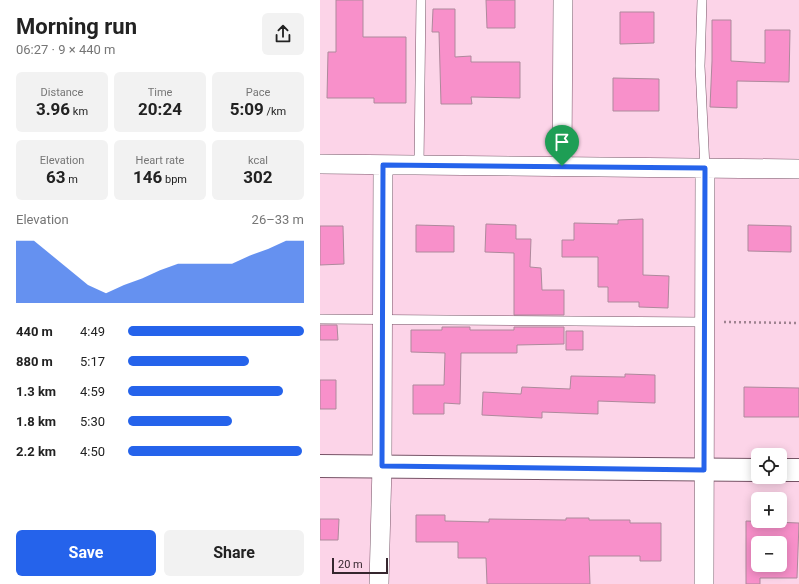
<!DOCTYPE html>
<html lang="en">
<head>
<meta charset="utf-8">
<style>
	:root { --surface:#fff; --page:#f2f2f2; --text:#222; --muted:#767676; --accent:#2563eb }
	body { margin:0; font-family:Roboto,sans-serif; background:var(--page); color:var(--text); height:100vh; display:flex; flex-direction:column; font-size:15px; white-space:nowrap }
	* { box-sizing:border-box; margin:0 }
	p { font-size:13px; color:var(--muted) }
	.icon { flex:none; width:22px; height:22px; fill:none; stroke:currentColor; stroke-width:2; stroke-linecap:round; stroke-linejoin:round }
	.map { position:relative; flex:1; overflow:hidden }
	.panel { display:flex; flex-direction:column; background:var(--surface); width:320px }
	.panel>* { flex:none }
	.buttons { position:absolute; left:431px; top:448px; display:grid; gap:8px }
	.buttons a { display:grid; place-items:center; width:36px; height:36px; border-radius:6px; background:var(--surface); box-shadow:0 2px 10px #0003; font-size:20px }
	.scale { position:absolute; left:12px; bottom:10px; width:56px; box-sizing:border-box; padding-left:4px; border:2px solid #35262e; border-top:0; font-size:11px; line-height:14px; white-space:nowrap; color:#35262e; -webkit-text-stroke:3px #fcd4e8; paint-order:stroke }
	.pin { position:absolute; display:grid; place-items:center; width:34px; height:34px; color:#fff; margin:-41px -17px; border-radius:50% 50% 50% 0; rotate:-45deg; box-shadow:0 0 4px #0007 }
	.pin .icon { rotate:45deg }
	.round { display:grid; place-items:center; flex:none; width:42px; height:42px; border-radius:6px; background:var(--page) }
	.head { display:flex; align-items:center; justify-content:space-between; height:68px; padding:0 16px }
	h1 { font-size:22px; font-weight:700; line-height:30px }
	.figures { display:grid; grid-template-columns:repeat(3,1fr); gap:6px; height:68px; padding:4px 16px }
	.figures div { display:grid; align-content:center; border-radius:6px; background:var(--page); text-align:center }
	.figures b { font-size:17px; font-weight:700 }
	.figures small { font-size:11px; font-weight:400 }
	.figures p { font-size:11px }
	.chart { height:112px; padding:8px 16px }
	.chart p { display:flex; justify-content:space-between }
	.chart svg { width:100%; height:72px; margin-top:4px; fill:var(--accent); opacity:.7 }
	.primary-button { display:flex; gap:8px; margin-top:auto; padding:8px 16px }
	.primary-button a { flex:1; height:46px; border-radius:6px; background:var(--accent); color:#fff; font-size:16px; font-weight:700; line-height:46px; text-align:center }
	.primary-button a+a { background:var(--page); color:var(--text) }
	ul { padding:0 16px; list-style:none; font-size:13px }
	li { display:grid; grid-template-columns:64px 48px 1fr; align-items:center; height:30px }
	li i { height:10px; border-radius:5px; background:var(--accent) }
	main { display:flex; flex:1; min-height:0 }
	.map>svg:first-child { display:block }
</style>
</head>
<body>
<main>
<section class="panel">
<div class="head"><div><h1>Morning run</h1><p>06:27 · 9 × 440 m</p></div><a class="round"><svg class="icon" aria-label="share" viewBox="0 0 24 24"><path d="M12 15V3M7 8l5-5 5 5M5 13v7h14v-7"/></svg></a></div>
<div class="figures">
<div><p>Distance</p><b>3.96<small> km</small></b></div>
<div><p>Time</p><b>20:24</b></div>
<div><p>Pace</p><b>5:09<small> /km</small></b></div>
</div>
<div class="figures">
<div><p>Elevation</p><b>63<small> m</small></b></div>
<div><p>Heart rate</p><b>146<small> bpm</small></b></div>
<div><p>kcal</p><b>302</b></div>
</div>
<div class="chart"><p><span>Elevation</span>26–33 m</p>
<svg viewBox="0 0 160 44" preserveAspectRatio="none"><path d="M0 44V6L10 6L20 15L30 24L40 33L50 38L60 33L70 29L80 24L90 20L100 20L110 20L120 20L130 15L140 11L150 6L160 6V44z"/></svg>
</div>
<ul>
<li><b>440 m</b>4:49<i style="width:100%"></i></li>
<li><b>880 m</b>5:17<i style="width:69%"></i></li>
<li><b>1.3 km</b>4:59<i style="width:88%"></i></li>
<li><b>1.8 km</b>5:30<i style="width:59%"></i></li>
<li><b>2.2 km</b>4:50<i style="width:99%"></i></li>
</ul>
<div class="primary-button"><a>Save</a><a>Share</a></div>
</section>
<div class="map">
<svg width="479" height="584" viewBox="0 0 479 584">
	<rect width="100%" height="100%" fill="#fcd4e8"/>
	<!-- building -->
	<path fill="#f890ca" stroke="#ae899c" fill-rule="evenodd" d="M 16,0 L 43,0 L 43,37 L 86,37 L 86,103 L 54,103 L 54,98 L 7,98 L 8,52 L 16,52 Z
		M 166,0 L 195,0 L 195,28 L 167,28 Z
		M 113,9 L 135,9 L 135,57 L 151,56 L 151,62 L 200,62 L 200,98 L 151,97 L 152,104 L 121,104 L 119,32 L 112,32 Z
		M 300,12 L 334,12 L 334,43 L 300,44 Z
		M 392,20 L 411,20 L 411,61 L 445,63 L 445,30 L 470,30 L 469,82 L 417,81 L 417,108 L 390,107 L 392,61 Z
		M 293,78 L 339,79 L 339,111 L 293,111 Z
		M 323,219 L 323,275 L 349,276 L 348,308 L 319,307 L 319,302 L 288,302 L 288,287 L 278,287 L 278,257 L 242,257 L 242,240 L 254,240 L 254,223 L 298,224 L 298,220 Z
		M 166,224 L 196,225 L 196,239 L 211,239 L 210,267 L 221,268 L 222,290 L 244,290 L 244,315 L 194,315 L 194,253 L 165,252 Z
		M 96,225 L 134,226 L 134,252 L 96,252 Z
		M 428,225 L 471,226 L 471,252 L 428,251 Z
		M 0,226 L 23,226 L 24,264 L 0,265 Z
		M 0,325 L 17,325 L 18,340 L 0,340 Z
		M 122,327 L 150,327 L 150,330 L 194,330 L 194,327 L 244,327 L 244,344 L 197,345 L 197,353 L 141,353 L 140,404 L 124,403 L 124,414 L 93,414 L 93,385 L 124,385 L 125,353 L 91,352 L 91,330 L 122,330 Z
		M 246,331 L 263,331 L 263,350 L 246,350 Z
		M 305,374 L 335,375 L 335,403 L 278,401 L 278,414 L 222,412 L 222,418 L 162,415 L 163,392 L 201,394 L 202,387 L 250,389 L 251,376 L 305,377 Z
		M 0,380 L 16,380 L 16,409 L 0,409 Z
		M 424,387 L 479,388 L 479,417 L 424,417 Z
		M 96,515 L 125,515 L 125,521 L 169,522 L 169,519 L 246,520 L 246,518 L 269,518 L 269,520 L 310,520 L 310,523 L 341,523 L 341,561 L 320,561 L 320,556 L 269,556 L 270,584 L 167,584 L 166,558 L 138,558 L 138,542 L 96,542 Z
		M 0,519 L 19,519 L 18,540 L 0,540 Z
		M 426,521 L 479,523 L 477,578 L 440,578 L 440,584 L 426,584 ZM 438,543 L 460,543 L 460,565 L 438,565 Z"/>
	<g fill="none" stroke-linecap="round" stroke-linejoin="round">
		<!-- lane casing -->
		<g stroke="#775467" stroke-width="10">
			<path id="lane" d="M 382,0 L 380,66 L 385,168
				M 99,165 L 101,0
				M 0,319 L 384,322"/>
		</g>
		<!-- street casing -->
		<g stroke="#775467" stroke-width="20">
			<path id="street" d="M 0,164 L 479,169
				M 242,166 L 243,0
				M 59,584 L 62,466 L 63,165
				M 384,584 L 385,168"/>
		</g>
		<!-- secondary casing -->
		<g stroke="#775467" stroke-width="24">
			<path id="secondary" d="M 0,466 L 438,470
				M 460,470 L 479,470"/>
		</g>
		<!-- path -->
		<path stroke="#9e8290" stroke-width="2.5" stroke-dasharray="2 3" stroke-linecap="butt" d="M 404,322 L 479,323"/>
		<!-- lane -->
		<use href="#lane" stroke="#fff" stroke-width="9"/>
		<!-- street -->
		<use href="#street" stroke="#fff" stroke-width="19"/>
		<!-- secondary -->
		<use href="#secondary" stroke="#fff" stroke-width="22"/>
	</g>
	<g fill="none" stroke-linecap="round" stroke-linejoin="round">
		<!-- route casing -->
		<g stroke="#fff" stroke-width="8">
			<path id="route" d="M 63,165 L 385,168 L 384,470 L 62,466 Z"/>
		</g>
		<!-- route -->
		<use href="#route" stroke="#2563eb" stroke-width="5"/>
	</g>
</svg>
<div class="buttons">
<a><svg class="icon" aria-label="locate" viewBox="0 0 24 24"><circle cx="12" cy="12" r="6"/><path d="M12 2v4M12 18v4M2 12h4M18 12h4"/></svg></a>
<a>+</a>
<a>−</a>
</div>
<div class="scale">20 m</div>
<div class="pin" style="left:242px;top:166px;background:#1e9e55"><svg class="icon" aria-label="arrive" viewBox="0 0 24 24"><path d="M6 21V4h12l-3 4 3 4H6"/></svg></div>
</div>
</main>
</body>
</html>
